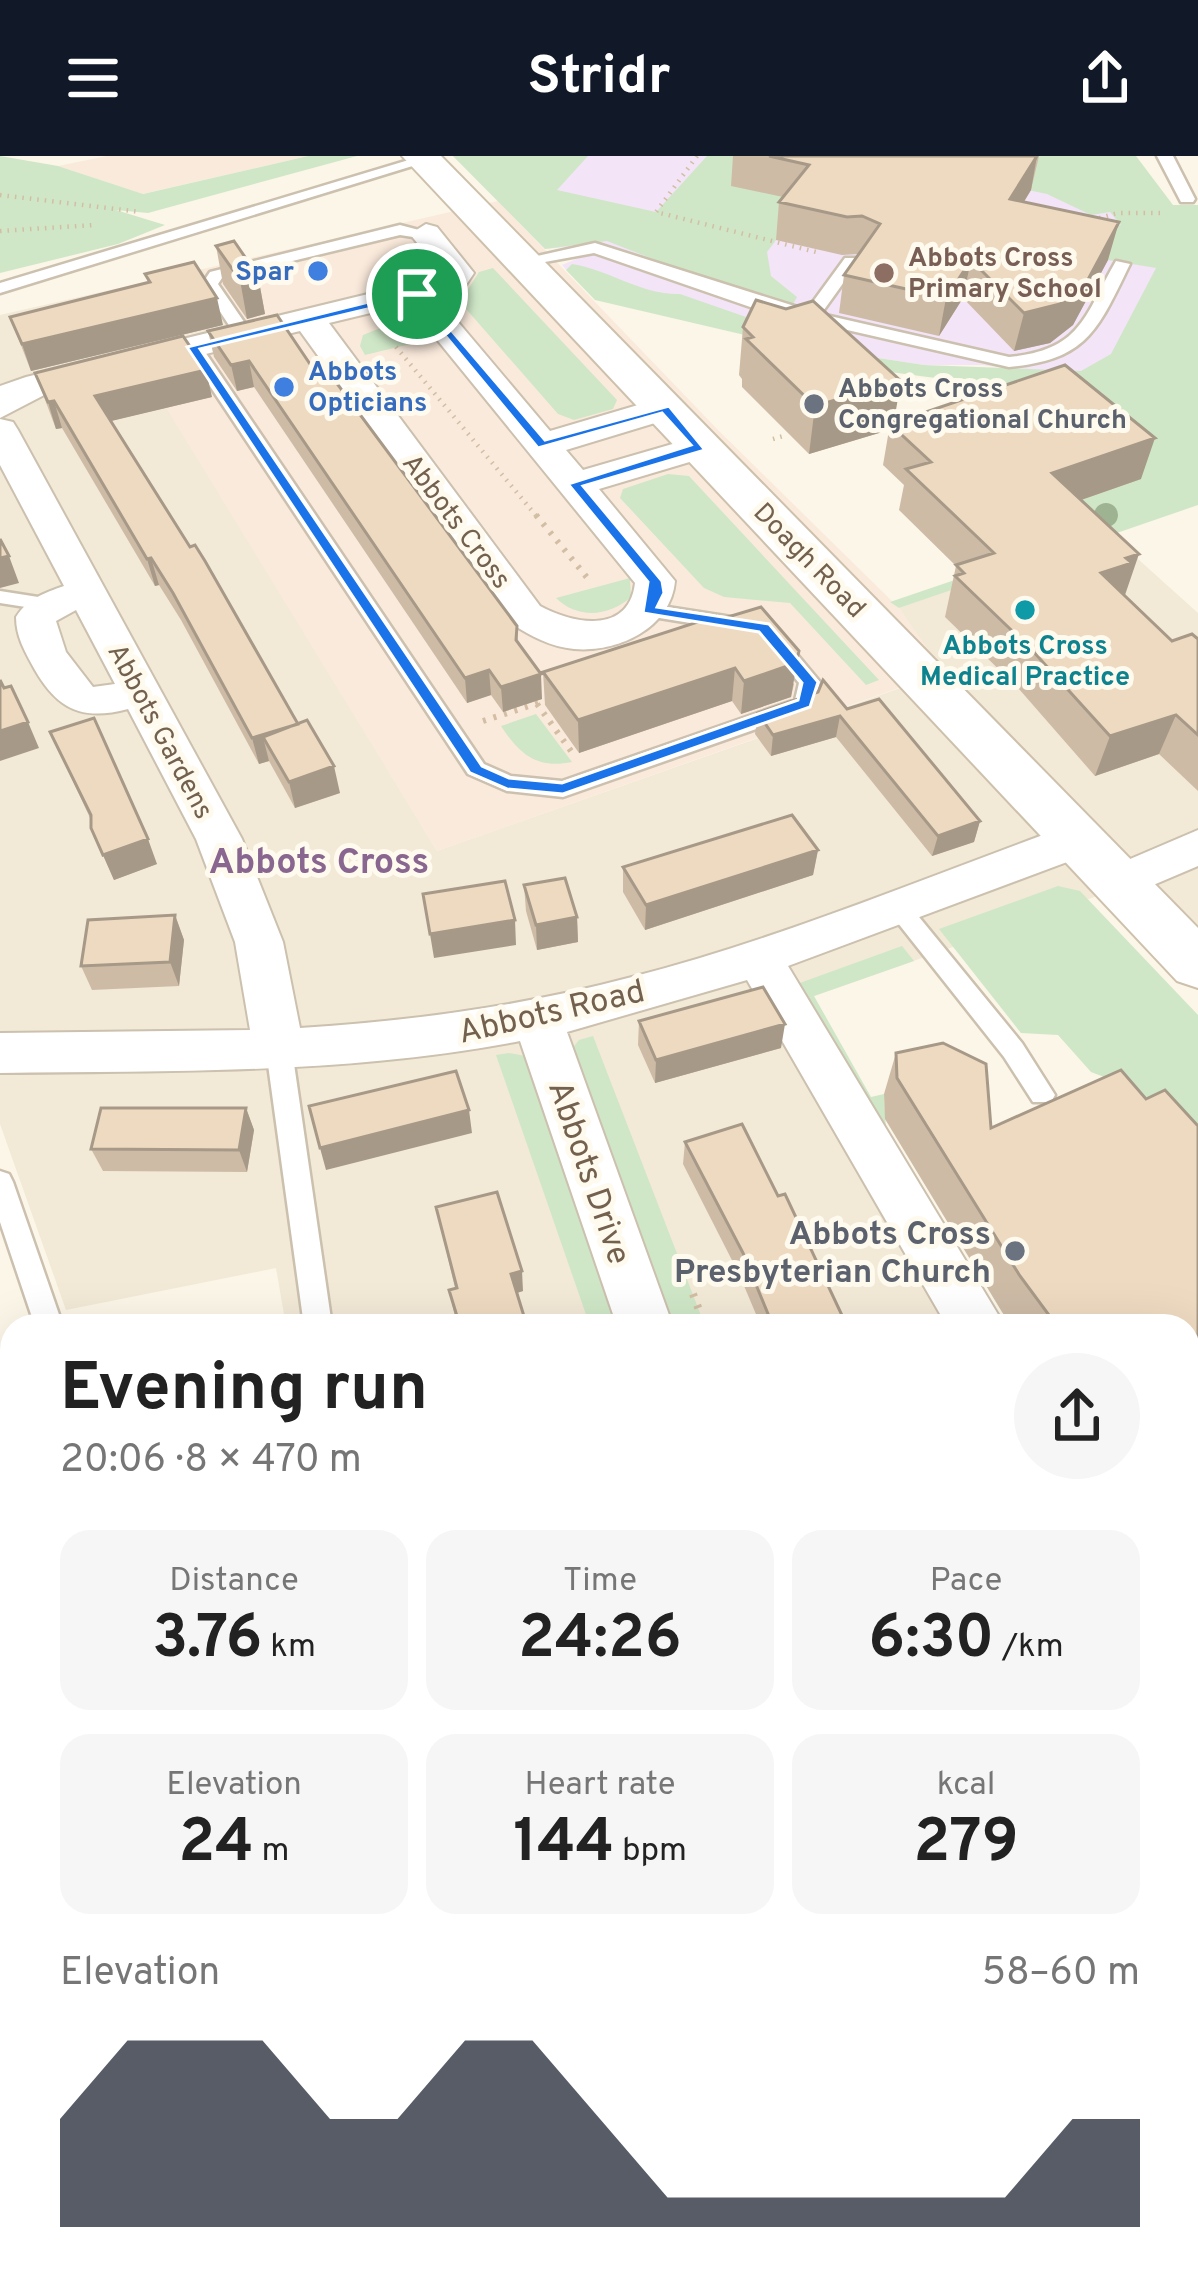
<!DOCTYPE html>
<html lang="en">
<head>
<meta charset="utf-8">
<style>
	:root { --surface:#fff; --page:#f6f6f6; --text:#222; --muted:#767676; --accent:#111827 }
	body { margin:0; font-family:Overpass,sans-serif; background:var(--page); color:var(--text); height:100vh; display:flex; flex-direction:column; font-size:45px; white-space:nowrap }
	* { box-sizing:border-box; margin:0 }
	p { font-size:39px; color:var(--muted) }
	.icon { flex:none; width:66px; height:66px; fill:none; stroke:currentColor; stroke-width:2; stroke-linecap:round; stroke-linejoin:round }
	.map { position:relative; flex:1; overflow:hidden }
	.details { position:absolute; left:0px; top:1158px; width:1200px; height:975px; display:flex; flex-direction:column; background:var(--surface); border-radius:36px 36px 0 0; box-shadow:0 12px 48px #0002 }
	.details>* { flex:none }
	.pin { position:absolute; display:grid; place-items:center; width:102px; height:102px; color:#fff; margin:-51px; border:6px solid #fff; border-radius:50%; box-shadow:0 3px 12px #0007 }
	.round { display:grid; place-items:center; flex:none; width:126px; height:126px; border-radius:63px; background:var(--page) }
	.headline { display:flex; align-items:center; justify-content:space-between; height:204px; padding:0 60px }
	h1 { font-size:66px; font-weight:700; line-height:90px }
	.metrics { display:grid; grid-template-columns:repeat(3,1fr); gap:18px; height:204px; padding:12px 60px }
	.metrics div { display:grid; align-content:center; border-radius:30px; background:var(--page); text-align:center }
	.metrics b { font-size:60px; font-weight:700 }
	.metrics small { font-size:33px; font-weight:400 }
	.metrics p { font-size:33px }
	.chart { height:336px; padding:24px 60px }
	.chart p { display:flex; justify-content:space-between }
	.chart svg { width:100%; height:216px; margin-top:12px; fill:var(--accent); opacity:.7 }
	header { display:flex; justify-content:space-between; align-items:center; height:156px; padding:0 60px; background:var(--accent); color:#fff; font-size:54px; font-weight:700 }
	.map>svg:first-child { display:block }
</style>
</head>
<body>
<header><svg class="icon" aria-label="menu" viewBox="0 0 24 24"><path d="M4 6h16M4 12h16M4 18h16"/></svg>Stridr<svg class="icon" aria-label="share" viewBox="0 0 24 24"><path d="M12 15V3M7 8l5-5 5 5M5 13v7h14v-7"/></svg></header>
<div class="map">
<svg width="1198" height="2131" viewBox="0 0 1198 2131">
	<rect width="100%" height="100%" fill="#fbf6e8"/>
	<!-- residential -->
	<path fill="#f2e9d7" d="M 203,113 L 238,171 L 129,188 L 437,695 L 943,517 L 899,452 L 1109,377 L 1198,457 L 1198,774 L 1148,722 L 803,844 L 998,1170 L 286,1170 L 276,1112 L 66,1154 L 0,968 L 0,159 Z"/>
	<!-- commercial -->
	<path fill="#faeadc" d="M 107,0 L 308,0 L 142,38 L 58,10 Z
		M 498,45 L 719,275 L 899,452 L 944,516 L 437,695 L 127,188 L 237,171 L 203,113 Z"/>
	<!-- education -->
	<path fill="#f3e4f7" d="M 453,0 L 1133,0 L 1198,239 L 983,209 L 924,209 L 852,198 L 572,120 L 562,109 L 586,99 L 578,90 L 545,93 Z"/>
	<!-- green -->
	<path fill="#cfe7c7" d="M 0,0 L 58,10 L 143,38 L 308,0 L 357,0 L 148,57 L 116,54 L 165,69 L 118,88 L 0,117 Z
		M 453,0 L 588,0 L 557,34 L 656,56 L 707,0 L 756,0 L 805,46 L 767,96 L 771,120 L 797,141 L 793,148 L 734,135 L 607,85 L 545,93 Z
		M 965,0 L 1136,0 L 1173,49 L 1198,49 L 1198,349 L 899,452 L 890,446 L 990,412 L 1065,350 L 1140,322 L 1040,236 L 860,212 L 805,193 L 595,144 L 566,114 L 572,108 C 610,114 641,139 680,138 L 852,198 L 924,209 L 1081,215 L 1111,198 L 1156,112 L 1108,104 L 1105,72 L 1121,69 L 1110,56 L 1091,59 L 1047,38 L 953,18 Z
		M 493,112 L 617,244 L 613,253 L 574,264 L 558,258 L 460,146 L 479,116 Z
		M 393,167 L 419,172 L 431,183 L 365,199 L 360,190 L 363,179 Z
		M 668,318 L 689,320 L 879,524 L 866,529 L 790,447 L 724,441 L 704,432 L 620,342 L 623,333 Z
		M 630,422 L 631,441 C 609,461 577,463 556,442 Z
		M 536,558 L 572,606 C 537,613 520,599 501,570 Z
		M 1058,730 L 1080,735 L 1198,859 L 1198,1015 L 1112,924 L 1091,916 L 1058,879 L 1021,877 L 939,773 Z
		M 902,790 L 914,805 L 814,840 L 871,941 L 884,938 L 886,974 L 797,828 Z
		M 593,880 L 705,1170 L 670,1170 L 571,894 L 579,884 Z
		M 509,897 L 531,901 L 629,1170 L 590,1170 L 496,899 Z
		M 1198,1633 L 1198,1844 L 1188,1850 L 1188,1636 Z
		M 12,1999 L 12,2121 L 849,2121 L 853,2131 L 0,2131 L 0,2004 Z"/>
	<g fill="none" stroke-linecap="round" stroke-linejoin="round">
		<!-- lane casing -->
		<g stroke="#ccc0af" stroke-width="5">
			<path id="lane" d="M 422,0 L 432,4 L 0,137 L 0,127 Z
				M 1157,0 L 1173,0 L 1195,43 L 1193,46 L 1181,46 Z
				M 400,69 L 434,78 L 426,83 L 400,79 L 222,122 L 218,128 L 253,179 L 250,183 L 238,183 L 202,128 L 210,116 Z
				M 595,87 L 807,154 L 845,102 L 857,102 L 859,105 L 821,158 L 1009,201 C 1082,194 1084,160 1116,105 L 1130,108 C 1098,173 1088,204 1009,211 L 756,153 L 594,97 L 523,110 L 515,105 Z
				M 187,187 L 199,187 L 484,608 L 511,620 L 562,625 L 795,544 L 799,527 L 758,478 L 641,459 L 638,454 L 648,448 L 771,467 L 820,526 L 813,553 L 563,641 L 507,635 L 468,618 L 184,191 Z
				M 0,435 L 51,443 L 61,449 L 51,455 L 0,447 Z
				M 898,742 L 906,745 L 1022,887 L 1055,939 L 1051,946 L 1033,946 L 1004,901 L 890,757 L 886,751 L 890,745 Z
				M 279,884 L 292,894 L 332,1170 L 304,1170 L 266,894 Z
				M 0,1015 L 9,1018 L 13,1026 L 63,1170 L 35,1170 L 0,1066 Z
				M 1198,1211 L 1198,1238 L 1188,1242 L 1188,1215 Z
				M 12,1347 L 12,1377 L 0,1382 L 0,1352 Z
				M 12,1414 L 12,1456 L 0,1461 L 0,1420 Z
				M 12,1947 L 12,1985 L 0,1990 L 0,1952 Z
				M 1189,2117 L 1194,2131 L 1155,2131 L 1151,2121 L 1188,2121 Z"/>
		</g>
		<!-- street casing -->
		<g stroke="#ccc0af" stroke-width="4">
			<path id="street" d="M 426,68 L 437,71 L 474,117 L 462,135 L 437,141 L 550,275 L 665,241 L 678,244 L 683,252 L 678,260 L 566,294 L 583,314 L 700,280 L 713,283 L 718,291 L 713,299 L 599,333 L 675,425 C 671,472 618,497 574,493 C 551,491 531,480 512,468 L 300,175 L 50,236 L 0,262 L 0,230 L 26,221 L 438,121 L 441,117 L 410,78 ZM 408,148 L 635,427 C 629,479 573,468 540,450 L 329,167 Z
				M 0,263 L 13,266 L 18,274 L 242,683 L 283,786 L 300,872 C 412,865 523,850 632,821 C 779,783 920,724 1062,672 L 1078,668 L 1094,672 L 1101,684 L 1094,696 L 788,810 L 1005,1170 L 947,1170 L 747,824 L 567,876 L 673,1170 L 617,1170 L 520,885 C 348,918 175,915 0,917 L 0,877 L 250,874 L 235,786 L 196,683 L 128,553 C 83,565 58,554 35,514 C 25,496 16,481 16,461 C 27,443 44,437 64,430 L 0,309 ZM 76,454 L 115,528 L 93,531 L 66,496 L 56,465 Z
				M 1198,674 L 1198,710 L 1118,744 L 1102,739 L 1095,727 L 1102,715 Z
				M 1188,1492 L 1198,1496 L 1198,1565 L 1194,1566 L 1188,1564 Z"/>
		</g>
		<!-- secondary casing -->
		<g stroke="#cec1ac" stroke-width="4">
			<path id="secondary" d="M 402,0 L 441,0 L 1198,772 L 1198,832 L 1177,825 Z"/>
		</g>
		<!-- path-far2 -->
		<path stroke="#d3bea4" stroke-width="4.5" stroke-dasharray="1.5 6" stroke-linecap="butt" d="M 697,0 L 656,56 L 820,97
			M 0,39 L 141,56
			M 1092,64 L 1118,57 L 1160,57
			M 0,75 L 94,69
			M 396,191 L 538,362
			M 773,283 L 787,279"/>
		<!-- path-far1 -->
		<path stroke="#d3bea4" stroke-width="6" stroke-dasharray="3 8" stroke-linecap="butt" d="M 536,359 L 589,424
			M 537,548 L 571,595
			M 483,565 L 554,542"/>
		<!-- path -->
		<path stroke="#d3bea4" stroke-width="8" stroke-dasharray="3 9" stroke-linecap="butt" d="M 693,1138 L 705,1170"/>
		<!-- lane -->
		<use href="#lane" fill="#fff" fill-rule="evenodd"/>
		<!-- street -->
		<use href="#street" fill="#fff" fill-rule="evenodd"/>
		<!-- secondary -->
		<use href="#secondary" fill="#fff" fill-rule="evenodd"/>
	</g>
	<!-- trees -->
	<circle fill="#9eb391" cx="1106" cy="359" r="12"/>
	<!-- wall -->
	<path fill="#cdbba6" d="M 733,0 L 1039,0 L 1031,34 L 1024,46 L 1108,104 L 1073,169 L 1050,187 L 1014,195 L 963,142 L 939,180 L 839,157 L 844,119 L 859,98 L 842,99 L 776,84 L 779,46 L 783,41 L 731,30 Z
		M 216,90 L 258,120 L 265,158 L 247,163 L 223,128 Z
		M 145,118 L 223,169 L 31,215 L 10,161 L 148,127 Z
		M 743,171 L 894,267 L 1141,323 L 1081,344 L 1124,439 L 1172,485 L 1198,483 L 1198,635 L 1159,598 L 1095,620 L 1019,533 L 945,461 L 956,410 L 899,354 L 904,329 L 883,309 L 889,274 L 809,298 L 742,231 L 742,223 L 739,219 Z
		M 208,175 L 310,208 L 517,470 L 518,487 L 542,543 L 503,556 L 491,539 L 467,547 L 254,231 L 237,235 L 214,201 Z
		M 35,217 L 212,241 L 110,265 L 340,637 L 295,652 L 269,605 L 259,608 L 181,464 L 159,429 L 155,430 L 62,272 L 56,273 Z
		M 718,464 L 794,528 L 791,541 L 741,558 L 732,545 L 579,597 L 545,549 L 543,516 Z
		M 847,553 L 980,665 L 974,686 L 932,700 L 836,581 L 771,600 L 755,578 L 758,557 Z
		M 50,576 L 157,708 L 114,724 L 91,672 L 91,664 Z
		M 818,694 L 813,719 L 645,774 L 623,736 L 623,711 Z
		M 524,729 L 577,761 L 578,786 L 537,794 L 526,755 Z
		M 175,759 L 184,784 L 179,830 L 92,834 L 81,810 Z
		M 639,865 L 781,892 L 655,927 L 638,889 Z
		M 896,897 L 991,972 L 1188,1170 L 1012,1170 L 1002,1156 L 885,963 L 884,938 Z
		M 246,952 L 254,974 L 247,1016 L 103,1015 L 91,993 Z
		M 685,986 L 847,1170 L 761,1170 L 739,1118 L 683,1008 Z
		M 436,1051 L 523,1135 L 517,1137 L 527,1170 L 457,1170 L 449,1134 L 455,1132 Z
		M 1198,1876 L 1198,2024 L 1188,2029 L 1188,1882 Z
		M 849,2121 L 1154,2121 L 1159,2131 L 853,2131 Z"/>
	<!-- shaded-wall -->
	<path fill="#a79987" d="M 1037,0 L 1031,34 L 1002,81 L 1010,43 Z
		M 1119,66 L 1108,104 L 1073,169 L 1050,187 L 1014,195 L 1024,157 Z
		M 971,104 L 963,142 L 939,180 L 946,142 Z
		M 258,120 L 265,158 L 247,163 L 240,124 Z
		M 217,142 L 223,169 L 31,215 L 22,188 Z
		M 249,205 L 254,231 L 237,235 L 231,209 Z
		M 206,214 L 212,241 L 103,267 L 95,240 Z
		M 901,225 L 893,271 L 890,268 L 889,274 L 809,298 L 815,250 Z
		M 54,245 L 62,272 L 56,273 L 48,246 Z
		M 1155,282 L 1141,323 L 1041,358 L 1052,317 Z
		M 1139,398 L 1125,439 L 1120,440 L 1101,417 L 1126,402 Z
		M 9,400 L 19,427 L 0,432 L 0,402 Z
		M 151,402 L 159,429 L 155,430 L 147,403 Z
		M 799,495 L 791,541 L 741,558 L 744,525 Z
		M 735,512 L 732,545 L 579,597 L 578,564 Z
		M 489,514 L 491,539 L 467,547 L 465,522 Z
		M 541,518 L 542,543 L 503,556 L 501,531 Z
		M 1176,559 L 1159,598 L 1095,620 L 1110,580 Z
		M 840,560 L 836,581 L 771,600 L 773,579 Z
		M 28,566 L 39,592 L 0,605 L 0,575 Z
		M 298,568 L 263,581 L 269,605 L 259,608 L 252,582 Z
		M 334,610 L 340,637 L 295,652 L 289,626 Z
		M 980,665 L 974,686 L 932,700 L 938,680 Z
		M 148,683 L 157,708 L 114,724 L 103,699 Z
		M 818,694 L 813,719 L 645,774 L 646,749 Z
		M 175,759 L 184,784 L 179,830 L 170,806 Z
		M 577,761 L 578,786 L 537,794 L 536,769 Z
		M 515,764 L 516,789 L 434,802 L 430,778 Z
		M 785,868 L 781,892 L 655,927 L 656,904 Z
		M 246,952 L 254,974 L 247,1016 L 239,994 Z
		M 469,954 L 472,977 L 326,1014 L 320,992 Z
		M 522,1115 L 523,1135 L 513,1138 L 511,1118 Z
		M 1198,1196 L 1198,1208 L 1188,1220 L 1188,1205 Z"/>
	<!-- building -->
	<path fill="#eedac1" stroke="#a79987" stroke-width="3" d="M 769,0 L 1037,0 L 1010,43 L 1119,66 L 1084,131 L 1060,148 L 1024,157 L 971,104 L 946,142 L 844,119 L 880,68 L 862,60 L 847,61 L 779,46 L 809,9 Z
		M 234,85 L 258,120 L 240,124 L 216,90 Z
		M 194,106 L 217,142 L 22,188 L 10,161 L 150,126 L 145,118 Z
		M 756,144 L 786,153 L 813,145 L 901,225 L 815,250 L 746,183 L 753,181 L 743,171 Z
		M 277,159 L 310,208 L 327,214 L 517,470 L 516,484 L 541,518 L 501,531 L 489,514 L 465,522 L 249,205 L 231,209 L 208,175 Z
		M 183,180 L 206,214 L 95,240 L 190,391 L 195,389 L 205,405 L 298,568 L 252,582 L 173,437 L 151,402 L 147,403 L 54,245 L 48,246 L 35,217 Z
		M 1065,209 L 1155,282 L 1052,317 L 1139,398 L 1126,402 L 1132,407 L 1101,417 L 1172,485 L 1192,478 L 1198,483 L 1198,579 L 1176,559 L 1110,580 L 1031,493 L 955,420 L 964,417 L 956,409 L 994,397 L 906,313 L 931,306 L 890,268 Z
		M 0,383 L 9,400 L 0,402 Z
		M 761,451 L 799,495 L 796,507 L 744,525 L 735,512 L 578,564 L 543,516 L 716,460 L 718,464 Z
		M 0,524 L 4,532 L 11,530 L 28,566 L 0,575 Z
		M 823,524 L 847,553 L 879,543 L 980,665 L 938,680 L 840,560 L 773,579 L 758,557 L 818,536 Z
		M 94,562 L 148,683 L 103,699 L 91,672 L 91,659 L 50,576 Z
		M 307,564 L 334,610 L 289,626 L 263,581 Z
		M 792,659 L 818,694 L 646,749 L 623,711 Z
		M 565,722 L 577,761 L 536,769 L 524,729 Z
		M 505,725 L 515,764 L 430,778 L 423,738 Z
		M 175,759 L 170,806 L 81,810 L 88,764 Z
		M 763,831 L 785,868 L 656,904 L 639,865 Z
		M 943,887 L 986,908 L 991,972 L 1121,914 L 1146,943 L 1165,934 L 1198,970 L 1198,1199 L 1188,1205 L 1188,1170 L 1057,1170 L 1020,1120 L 897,922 L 896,897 Z
		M 456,915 L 469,954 L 320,992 L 309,950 Z
		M 101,952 L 246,952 L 239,994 L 91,993 Z
		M 742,968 L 778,1040 L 785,1038 L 847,1170 L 773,1170 L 743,1097 L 685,986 Z
		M 497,1036 L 522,1115 L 511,1118 L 527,1170 L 460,1170 L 449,1134 L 457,1132 L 436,1051 Z
		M 1198,1898 L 1198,2024 L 1188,2029 L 1188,1904 Z
		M 862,2121 L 1154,2121 L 1159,2131 L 866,2131 Z"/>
	<!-- route -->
	<path fill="#1a73e8" stroke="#fff" stroke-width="3" fill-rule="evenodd" d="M 417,134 L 545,284 L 669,250 L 705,294 L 583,330 L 662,425 L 664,437 L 657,451 L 769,468 L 818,526 L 810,551 L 563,638 L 507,633 L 470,617 L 187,191 ZM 414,142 L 538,292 L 662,257 L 691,289 L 568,328 L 648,426 L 643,457 L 759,476 L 802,527 L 798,544 L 562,627 L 509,622 L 482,610 L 200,193 Z"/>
	<!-- markers -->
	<g fill="#3f7fe0" stroke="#fefaee" stroke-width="4.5">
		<circle cx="318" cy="115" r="12"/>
		<circle cx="284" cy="231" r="12"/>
	</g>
	<circle fill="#8d6e63" stroke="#fefaee" stroke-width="4.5" cx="884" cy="117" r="12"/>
	<g fill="#6b7280" stroke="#fefaee" stroke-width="4.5">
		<circle cx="814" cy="248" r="12"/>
		<circle cx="1015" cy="1095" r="12"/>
	</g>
	<circle fill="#0f9aa8" stroke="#fefaee" stroke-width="4.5" cx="1025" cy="454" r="12"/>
	<g text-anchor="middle" stroke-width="10" stroke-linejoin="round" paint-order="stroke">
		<!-- far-education labels -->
		<g font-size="27" font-weight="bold" fill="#785e54" stroke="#fefaee" text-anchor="start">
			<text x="908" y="110">Abbots Cross<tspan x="908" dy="31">Primary School</tspan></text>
		</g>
		<!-- far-shop labels -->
		<g font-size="27" font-weight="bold" fill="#366cbe" stroke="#fefaee" text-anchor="end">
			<text x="294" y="124">Spar</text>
			<text x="308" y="224" text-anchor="start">Abbots<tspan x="308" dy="31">Opticians</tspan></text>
		</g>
		<!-- far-worship labels -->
		<g font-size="27" font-weight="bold" fill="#5b616d" stroke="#fefaee" text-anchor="start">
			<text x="838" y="241">Abbots Cross<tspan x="838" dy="31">Congregational Church</tspan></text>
		</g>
		<!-- far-street labels -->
		<g font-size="27" fill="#73614e" stroke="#fefaee">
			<text transform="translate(457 365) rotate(53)" y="9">Abbots Cross</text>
			<text transform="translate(810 404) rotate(46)" y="9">Doagh Road</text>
			<text transform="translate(161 575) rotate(62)" y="9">Abbots Gardens</text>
		</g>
		<!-- far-culture labels -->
		<g font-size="27" font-weight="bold" fill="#0d838f" stroke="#fefaee">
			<text x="1025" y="498">Abbots Cross<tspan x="1025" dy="31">Medical Practice</tspan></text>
		</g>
		<!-- street labels -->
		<g font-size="33" fill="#73614e" stroke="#fefaee">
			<text transform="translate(551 854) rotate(-13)" y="12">Abbots Road</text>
			<text transform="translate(591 1016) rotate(71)" y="12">Abbots Drive</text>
		</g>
		<!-- worship labels -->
		<g font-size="33" font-weight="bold" fill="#5b616d" stroke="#fefaee" text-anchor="end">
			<text x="991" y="1088">Abbots Cross<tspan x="991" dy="38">Presbyterian Church</tspan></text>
		</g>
		<!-- neighbourhood labels -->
		<g font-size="36" font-weight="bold" fill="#88668f" stroke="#fefaee">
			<text x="319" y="717">Abbots Cross</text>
		</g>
	</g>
</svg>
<div class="pin" style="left:417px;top:138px;background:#1e9e55"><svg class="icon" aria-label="arrive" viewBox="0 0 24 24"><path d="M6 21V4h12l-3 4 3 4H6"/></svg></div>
<section class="details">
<div class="headline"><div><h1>Evening run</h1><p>20:06 · 8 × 470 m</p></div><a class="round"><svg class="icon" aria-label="share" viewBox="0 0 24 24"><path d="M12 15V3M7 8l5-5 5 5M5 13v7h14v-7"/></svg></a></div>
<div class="metrics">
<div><p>Distance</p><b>3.76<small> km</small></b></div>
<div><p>Time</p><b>24:26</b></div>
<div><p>Pace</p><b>6:30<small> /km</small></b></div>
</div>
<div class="metrics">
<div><p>Elevation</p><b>24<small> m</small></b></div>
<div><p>Heart rate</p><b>144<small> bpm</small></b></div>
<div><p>kcal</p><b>279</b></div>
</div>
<div class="chart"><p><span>Elevation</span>58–60 m</p>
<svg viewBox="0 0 160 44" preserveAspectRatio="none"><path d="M0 44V22L10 6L20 6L30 6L40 22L50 22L60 6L70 6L80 22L90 38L100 38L110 38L120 38L130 38L140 38L150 22L160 22V44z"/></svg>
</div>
</section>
</div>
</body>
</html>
